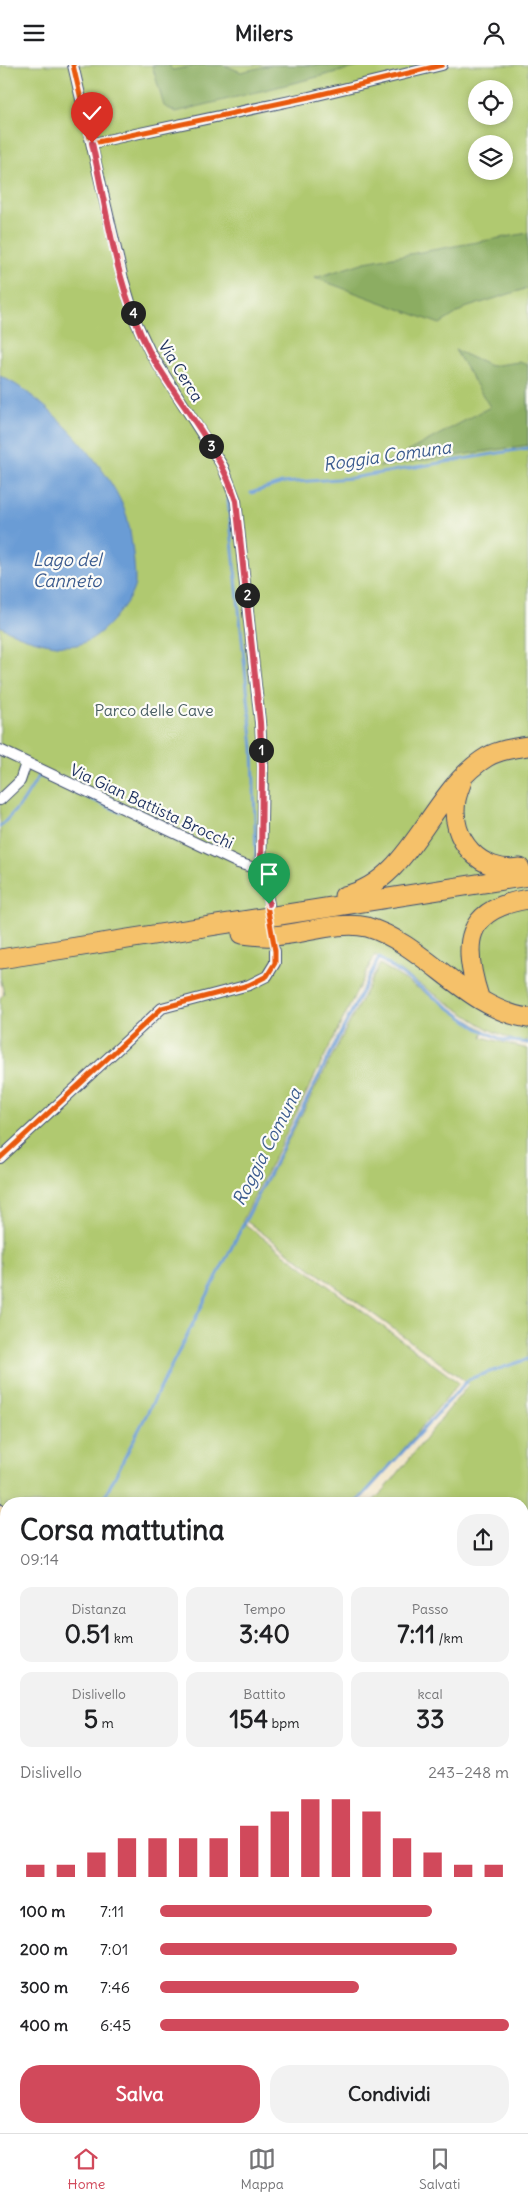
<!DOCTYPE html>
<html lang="it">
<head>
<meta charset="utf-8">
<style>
	:root { --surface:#fff; --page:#f2f2f2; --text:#202124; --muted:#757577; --line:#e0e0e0; --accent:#d1495b }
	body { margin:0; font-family:Delius,sans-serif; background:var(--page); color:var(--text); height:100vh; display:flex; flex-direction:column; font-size:19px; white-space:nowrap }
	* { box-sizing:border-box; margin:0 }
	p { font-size:16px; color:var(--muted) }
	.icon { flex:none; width:28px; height:28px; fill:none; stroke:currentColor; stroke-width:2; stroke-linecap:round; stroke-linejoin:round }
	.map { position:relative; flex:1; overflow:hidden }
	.side { position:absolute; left:0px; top:1432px; width:529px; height:636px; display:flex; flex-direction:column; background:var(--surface); border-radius:20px 20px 0 0; box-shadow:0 2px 8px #0003 }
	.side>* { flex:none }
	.buttons { position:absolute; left:468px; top:15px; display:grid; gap:10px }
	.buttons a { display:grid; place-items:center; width:45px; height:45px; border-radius:50%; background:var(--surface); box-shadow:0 2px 8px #0003; font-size:25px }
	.pin { position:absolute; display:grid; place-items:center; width:42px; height:42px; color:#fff; margin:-51px -21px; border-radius:50% 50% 50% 0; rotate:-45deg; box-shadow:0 0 5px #0007 }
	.pin .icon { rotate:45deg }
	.km { position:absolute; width:25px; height:25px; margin:-12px; border-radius:50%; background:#222; color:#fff; font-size:14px; line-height:25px; text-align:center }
	.round { display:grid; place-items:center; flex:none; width:52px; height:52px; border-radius:20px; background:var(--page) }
	.headline { display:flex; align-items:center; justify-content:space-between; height:85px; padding:0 20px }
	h1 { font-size:28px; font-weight:700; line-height:38px }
	.metrics { display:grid; grid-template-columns:repeat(3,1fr); gap:8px; height:85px; padding:5px 20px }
	.metrics div { display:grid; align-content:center; border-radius:12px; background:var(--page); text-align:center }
	.metrics b { font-size:25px; font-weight:700 }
	.metrics small { font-size:14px; font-weight:400 }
	.metrics p { font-size:14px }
	.chart { height:140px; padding:10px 20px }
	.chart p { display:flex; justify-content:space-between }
	.chart svg { width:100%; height:90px; margin-top:5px; stroke:var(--accent); stroke-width:6 }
	.cta { display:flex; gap:10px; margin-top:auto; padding:10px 20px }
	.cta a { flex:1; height:58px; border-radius:20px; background:var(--accent); color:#fff; font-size:20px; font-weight:700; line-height:58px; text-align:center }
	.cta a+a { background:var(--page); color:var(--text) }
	ul { padding:0 20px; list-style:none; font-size:16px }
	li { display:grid; grid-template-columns:80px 60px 1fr; align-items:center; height:38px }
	li i { height:12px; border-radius:6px; background:var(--accent) }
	header { display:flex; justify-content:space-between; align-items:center; height:65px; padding:0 20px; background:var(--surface); font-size:22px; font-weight:700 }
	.tabs { display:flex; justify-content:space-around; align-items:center; height:70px; border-top:1px solid var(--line); background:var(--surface); font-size:14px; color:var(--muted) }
	.tabs a { display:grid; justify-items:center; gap:2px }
	.tabs .current { color:var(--accent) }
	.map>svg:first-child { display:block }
</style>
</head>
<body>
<header><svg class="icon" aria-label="menu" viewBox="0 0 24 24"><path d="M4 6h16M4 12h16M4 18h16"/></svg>Milers<svg class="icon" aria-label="person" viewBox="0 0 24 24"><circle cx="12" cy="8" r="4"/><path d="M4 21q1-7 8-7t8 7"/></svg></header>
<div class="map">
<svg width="528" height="2068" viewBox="0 0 528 2068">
	<rect width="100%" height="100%" fill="#fdfcf7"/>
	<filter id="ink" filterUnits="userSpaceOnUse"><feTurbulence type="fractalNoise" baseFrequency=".02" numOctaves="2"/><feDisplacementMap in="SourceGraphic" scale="10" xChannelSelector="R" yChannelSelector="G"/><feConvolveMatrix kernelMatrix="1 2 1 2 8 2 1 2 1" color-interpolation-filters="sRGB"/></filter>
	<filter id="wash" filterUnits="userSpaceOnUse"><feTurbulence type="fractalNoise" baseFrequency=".0096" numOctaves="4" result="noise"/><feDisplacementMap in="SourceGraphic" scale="20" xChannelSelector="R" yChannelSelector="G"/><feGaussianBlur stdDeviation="1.12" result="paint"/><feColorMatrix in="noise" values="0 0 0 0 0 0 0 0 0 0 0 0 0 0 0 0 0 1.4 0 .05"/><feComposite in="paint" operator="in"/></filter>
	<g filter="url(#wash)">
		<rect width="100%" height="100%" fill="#f1e5c9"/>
		<!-- industrial -->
		<path fill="#cfc0bb" d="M 0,1582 L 6,1584 L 6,1745 L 4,1743 L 0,1747 Z
			M 0,1775 L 6,1783 L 6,1844 L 0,1850 Z"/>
		<!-- green -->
		<path fill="#b0c96f" stroke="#667c66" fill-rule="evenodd" d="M 0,0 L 528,0 L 528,976 L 518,977 L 488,964 L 375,890 L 242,1157 L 459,1318 L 357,1439 L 6,1439 L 6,1565 L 0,1571 L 0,933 L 4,929 L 0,912 ZM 476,24 L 504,24 L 504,51 L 476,51 ZM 476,79 L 504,79 L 504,106 L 476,106 Z
			M 380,899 L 484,965 L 482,972 L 528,984 L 528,1609 L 522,1608 L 522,1439 L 370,1439 L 386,1423 L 469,1319 L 246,1156 Z
			M 522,1702 L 528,1703 L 528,1854 L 523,1860 Z
			M 6,1844 L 6,1963 L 0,1969 L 0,1850 Z
			M 6,1998 L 6,2062 L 266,2063 L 260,2068 L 0,2068 L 0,2004 Z"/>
		<!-- forest -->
		<path fill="#8cad62" stroke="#546e60" d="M 152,0 L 169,0 L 172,5 L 201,0 L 224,0 L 241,7 L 271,0 L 366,0 L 176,47 L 164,41 Z
			M 528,168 L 528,223 L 465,243 L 440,259 L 315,213 L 365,197 Z
			M 455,285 L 490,301 L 519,297 L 528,300 L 528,380 L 379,402 L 490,342 Z"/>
		<!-- water -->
		<path fill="#6a9cd5" stroke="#42669a" d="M 0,311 C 44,330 114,406 127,452 C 131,467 135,501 135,516 C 135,526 126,539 120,546 C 111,558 98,572 83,578 C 64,587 16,572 0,561 Z"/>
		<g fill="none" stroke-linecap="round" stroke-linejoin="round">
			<!-- stream -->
			<path stroke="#6a9cd5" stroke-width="3" d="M 251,428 L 282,418 L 351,413 L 528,383
				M 228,435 L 253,683 L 256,795
				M 0,762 L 22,738 L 39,711 L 120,747
				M 101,1439 L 379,893 L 479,964 L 503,975 L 528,978
				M 355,1439 L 469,1314 L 528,1294
				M 0,1551 L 6,1553
				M 522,1630 L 528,1632
				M 109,2068 L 116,2062"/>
		</g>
	</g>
	<g filter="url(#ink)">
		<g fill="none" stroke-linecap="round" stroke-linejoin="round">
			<!-- street casing -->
			<g stroke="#3b4a6e" stroke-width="12">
				<path id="street" d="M 73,0 L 123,214 L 136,257 L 150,287 L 223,402 L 236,436 L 260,657 L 263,702 L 261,805 L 269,839
					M 93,78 L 309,32 L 442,0
					M 0,685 L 238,798 L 261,805
					M 0,735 L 20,716 L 26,698
					M 0,1093 L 162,943 L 249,920 L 267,911 L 275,898 L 275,886
					M 0,1762 L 6,1764
					M 522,2060 L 528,2054"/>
			</g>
			<!-- secondary casing -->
			<g stroke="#3b4a6e" stroke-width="18">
				<path id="secondary" d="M 0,1447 L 6,1456
					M 501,2068 L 504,2062"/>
			</g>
			<!-- primary casing -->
			<g stroke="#3b4a6e" stroke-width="19">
				<path id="primary" d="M 522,1887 L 528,1881
					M 518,2062 L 523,2068"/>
			</g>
			<!-- highway casing -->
			<g stroke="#3b4a6e" stroke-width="21">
				<path id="highway" d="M 462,716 C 460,722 457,729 456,735 C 449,775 481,809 520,803
					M 344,831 C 412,817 430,726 487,692 C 499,685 514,683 528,681
					M 242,869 C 252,870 262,872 272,871 C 300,870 340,855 367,862 C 425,879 466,944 528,953
					M 0,894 L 528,811
					M 479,932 C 462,879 464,844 528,834
					M 0,1501 L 6,1503
					M 0,1525 L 6,1527
					M 522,1659 L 528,1661
					M 522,1684 L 528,1685"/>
			</g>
			<!-- street -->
			<use href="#street" stroke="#fff" stroke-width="10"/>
			<!-- secondary -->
			<use href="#secondary" stroke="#fbe6c4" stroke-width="15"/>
			<!-- primary -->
			<use href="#primary" stroke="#f5c16b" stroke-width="16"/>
			<!-- highway -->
			<use href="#highway" stroke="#f5c16b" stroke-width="19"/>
			<!-- cycleway casing -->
			<g stroke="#fdfcf7" stroke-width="8">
				<path id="cycleway" d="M 93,78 L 309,32 L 442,0
					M 0,1093 L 162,943 L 249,920 L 267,911 L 275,898 L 275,886 L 261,805 L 263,702 L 260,657 L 236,436 L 223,402 L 150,287 L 136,257 L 123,214 L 73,0"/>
			</g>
			<!-- cycleway -->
			<use href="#cycleway" stroke="#e8590c" stroke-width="5"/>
		</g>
	</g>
	<g fill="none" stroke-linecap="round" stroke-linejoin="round" filter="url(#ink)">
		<!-- route casing -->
		<g stroke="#fff" stroke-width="10">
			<path id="route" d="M 92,78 C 107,146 116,223 149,286 C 177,337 219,380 236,436 L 260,657 L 262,702 L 261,804 L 269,839"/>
		</g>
		<!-- route -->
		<use href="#route" stroke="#d1495b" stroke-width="6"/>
	</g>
	<g text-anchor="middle" stroke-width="4.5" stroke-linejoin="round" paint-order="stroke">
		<!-- street labels -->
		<g font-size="16" fill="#1b2f5e" stroke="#fdfcf7">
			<text transform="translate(181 306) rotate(58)" y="6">Via Cerca</text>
			<text transform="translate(152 741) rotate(25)" y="6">Via Gian Battista Brocchi</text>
		</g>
		<!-- park labels -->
		<g font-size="16" fill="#485d63" stroke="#fdfcf7">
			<text x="154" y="651">Parco delle Cave</text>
		</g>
		<!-- water labels -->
		<g font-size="18" font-style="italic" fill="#3b5b8e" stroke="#fdfcf7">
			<text transform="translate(387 391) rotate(-8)" y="6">Roggia Comuna</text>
			<text x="67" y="501">Lago del<tspan x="67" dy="21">Canneto</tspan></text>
			<text transform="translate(267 1082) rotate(-63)" y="6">Roggia Comuna</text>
		</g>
	</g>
</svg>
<div class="buttons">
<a><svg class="icon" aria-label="locate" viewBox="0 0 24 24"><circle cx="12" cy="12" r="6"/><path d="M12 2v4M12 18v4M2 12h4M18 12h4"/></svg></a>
<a><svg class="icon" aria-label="layers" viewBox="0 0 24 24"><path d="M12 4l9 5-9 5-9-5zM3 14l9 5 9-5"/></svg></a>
</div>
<div class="pin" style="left:269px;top:839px;background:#1e9e55"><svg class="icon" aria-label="arrive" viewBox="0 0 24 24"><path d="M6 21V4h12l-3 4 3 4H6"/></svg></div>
<div class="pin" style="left:92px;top:78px;background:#d93025"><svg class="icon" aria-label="check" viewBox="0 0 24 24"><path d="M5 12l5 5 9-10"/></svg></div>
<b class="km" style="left:261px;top:685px">1</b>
<b class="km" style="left:247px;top:530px">2</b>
<b class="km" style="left:211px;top:381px">3</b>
<b class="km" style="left:133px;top:248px">4</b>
<section class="side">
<div class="headline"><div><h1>Corsa mattutina</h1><p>09:14</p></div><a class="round"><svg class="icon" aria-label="share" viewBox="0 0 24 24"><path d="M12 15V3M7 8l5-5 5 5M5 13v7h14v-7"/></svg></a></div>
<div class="metrics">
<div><p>Distanza</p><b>0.51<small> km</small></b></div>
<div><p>Tempo</p><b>3:40</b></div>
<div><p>Passo</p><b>7:11<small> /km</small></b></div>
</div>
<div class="metrics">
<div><p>Dislivello</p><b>5<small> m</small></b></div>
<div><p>Battito</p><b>154<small> bpm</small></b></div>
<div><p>kcal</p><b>33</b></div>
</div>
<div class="chart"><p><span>Dislivello</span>243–248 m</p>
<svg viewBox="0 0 160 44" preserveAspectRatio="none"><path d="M5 44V38M15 44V38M25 44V32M35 44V25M45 44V25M55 44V25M65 44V25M75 44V19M85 44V12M95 44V6M105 44V6M115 44V12M125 44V25M135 44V32M145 44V38M155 44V38"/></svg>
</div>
<ul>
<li><b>100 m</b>7:11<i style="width:78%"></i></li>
<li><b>200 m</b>7:01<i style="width:85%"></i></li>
<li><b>300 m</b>7:46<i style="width:57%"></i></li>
<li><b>400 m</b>6:45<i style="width:100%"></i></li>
</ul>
<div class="cta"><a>Salva</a><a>Condividi</a></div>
</section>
</div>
<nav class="tabs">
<a class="current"><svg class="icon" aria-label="home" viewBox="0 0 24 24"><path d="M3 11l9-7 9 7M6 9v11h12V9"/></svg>Home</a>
<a><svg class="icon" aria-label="map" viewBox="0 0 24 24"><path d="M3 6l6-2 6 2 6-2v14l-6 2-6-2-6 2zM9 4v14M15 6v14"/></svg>Mappa</a>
<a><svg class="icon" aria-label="saved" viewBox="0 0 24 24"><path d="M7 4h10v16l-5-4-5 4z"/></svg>Salvati</a>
</nav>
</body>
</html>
